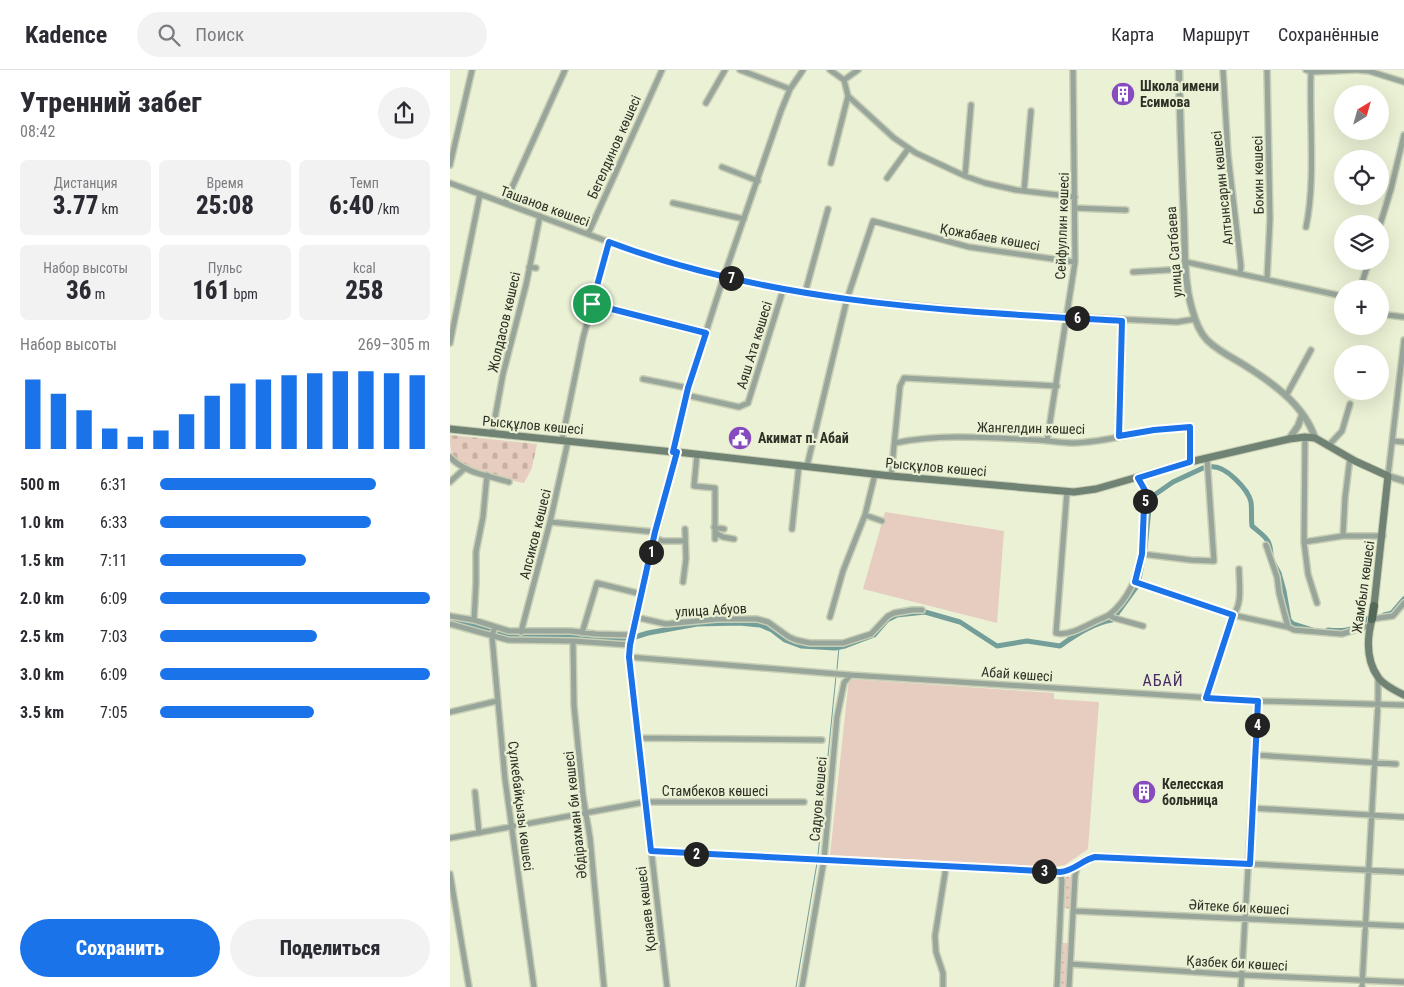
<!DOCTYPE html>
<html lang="ru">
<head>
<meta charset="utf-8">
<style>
	:root { --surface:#fff; --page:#f2f2f3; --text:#2b2b33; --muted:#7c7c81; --line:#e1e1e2; --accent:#1a73e8 }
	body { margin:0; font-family:"Roboto Condensed",sans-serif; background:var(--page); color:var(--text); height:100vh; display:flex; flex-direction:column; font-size:19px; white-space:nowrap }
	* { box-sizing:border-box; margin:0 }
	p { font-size:16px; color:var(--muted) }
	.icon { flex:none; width:28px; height:28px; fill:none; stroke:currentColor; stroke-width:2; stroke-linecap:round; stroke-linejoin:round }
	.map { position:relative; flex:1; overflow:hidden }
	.side { display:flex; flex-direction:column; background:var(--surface); width:450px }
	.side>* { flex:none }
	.needle { width:32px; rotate:37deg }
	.fabs { position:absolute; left:884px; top:15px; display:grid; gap:10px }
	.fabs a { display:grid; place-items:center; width:55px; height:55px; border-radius:50%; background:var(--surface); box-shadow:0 5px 20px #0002; font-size:25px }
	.pin { position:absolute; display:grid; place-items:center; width:42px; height:42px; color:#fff; margin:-21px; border:2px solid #fff; border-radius:50%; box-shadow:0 1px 5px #0007 }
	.km { position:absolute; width:25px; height:25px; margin:-12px; border-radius:50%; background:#222; color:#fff; font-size:14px; line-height:25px; text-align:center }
	.round { display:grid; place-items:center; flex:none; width:52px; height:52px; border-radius:26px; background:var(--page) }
	.headline { display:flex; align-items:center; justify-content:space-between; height:85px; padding:0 20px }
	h1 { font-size:28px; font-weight:800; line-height:38px }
	.metrics { display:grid; grid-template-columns:repeat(3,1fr); gap:8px; height:85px; padding:5px 20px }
	.metrics div { display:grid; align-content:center; border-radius:8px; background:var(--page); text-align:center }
	.metrics b { font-size:25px; font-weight:800 }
	.metrics small { font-size:14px; font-weight:400 }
	.metrics p { font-size:14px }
	.chart { height:140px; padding:10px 20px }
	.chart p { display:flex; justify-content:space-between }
	.chart svg { width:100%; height:90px; margin-top:5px; stroke:var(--accent); stroke-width:6 }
	.button { display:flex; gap:10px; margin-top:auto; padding:10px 20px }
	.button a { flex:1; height:58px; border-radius:30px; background:var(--accent); color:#fff; font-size:20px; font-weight:800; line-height:58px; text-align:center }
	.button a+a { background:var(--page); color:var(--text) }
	ul { padding:0 20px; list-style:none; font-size:16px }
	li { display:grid; grid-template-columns:80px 60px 1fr; align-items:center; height:38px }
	li i { height:12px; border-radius:6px; background:var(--accent) }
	header { display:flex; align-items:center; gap:30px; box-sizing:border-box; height:70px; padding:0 25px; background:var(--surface); border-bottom:1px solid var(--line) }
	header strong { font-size:24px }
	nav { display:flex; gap:28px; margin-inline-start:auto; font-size:18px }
	.search { width:350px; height:45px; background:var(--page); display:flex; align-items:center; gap:12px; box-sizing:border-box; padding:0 18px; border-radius:28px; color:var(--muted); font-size:19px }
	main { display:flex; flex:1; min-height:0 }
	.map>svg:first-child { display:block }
</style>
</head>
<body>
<header>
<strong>Kadence</strong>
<div class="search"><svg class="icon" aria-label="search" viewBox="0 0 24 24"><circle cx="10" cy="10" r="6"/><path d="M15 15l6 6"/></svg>Поиск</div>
<nav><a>Карта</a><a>Маршрут</a><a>Сохранённые</a></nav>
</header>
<main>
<section class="side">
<div class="headline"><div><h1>Утренний забег</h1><p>08:42</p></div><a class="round"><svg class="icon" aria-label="share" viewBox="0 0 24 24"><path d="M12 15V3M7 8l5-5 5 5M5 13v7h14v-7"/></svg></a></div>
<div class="metrics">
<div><p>Дистанция</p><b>3.77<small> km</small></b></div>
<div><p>Время</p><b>25:08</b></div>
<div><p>Темп</p><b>6:40<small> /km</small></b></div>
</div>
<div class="metrics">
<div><p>Набор высоты</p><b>36<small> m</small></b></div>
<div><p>Пульс</p><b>161<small> bpm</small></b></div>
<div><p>kcal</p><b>258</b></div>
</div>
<div class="chart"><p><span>Набор высоты</span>269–305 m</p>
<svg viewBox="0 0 160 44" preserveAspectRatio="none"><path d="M5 44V10M15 44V17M25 44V25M35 44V34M45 44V38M55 44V35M65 44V27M75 44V18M85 44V12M95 44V10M105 44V8M115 44V7M125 44V6M135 44V6M145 44V7M155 44V8"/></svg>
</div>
<ul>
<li><b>500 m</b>6:31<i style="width:80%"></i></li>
<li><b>1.0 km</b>6:33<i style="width:78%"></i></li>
<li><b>1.5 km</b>7:11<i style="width:54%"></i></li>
<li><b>2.0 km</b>6:09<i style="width:100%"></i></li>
<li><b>2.5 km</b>7:03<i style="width:58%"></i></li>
<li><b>3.0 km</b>6:09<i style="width:100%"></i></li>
<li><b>3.5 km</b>7:05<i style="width:57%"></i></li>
</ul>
<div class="button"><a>Сохранить</a><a>Поделиться</a></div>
</section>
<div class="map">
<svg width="954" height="917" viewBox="0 0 954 917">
	<defs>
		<pattern id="grass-dots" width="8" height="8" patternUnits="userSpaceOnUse" patternTransform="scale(1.25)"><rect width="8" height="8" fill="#e7cdbf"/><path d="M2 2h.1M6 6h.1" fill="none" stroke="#c6b0a4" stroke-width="1.8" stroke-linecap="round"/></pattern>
		<pattern id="cemetery-stones" width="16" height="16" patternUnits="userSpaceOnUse" patternTransform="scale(1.25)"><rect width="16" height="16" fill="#e7cdbf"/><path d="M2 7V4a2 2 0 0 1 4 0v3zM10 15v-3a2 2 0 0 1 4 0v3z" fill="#c6b0a4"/></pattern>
	</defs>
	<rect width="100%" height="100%" fill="#eaf1d4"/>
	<!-- grass -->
	<path fill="url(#grass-dots)" d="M 616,807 L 622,807 L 621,839 L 613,838 Z
		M 611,873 L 619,873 L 616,917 L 609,917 Z"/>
	<!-- cemetery -->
	<path fill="url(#cemetery-stones)" d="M 0,365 L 87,374 L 82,398 L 74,413 C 57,410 10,398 2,384 C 0,379 0,371 0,365 Z"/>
	<!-- park -->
	<path fill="#e7cdbf" d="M 435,442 L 554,461 L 547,553 L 413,519 Z
		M 399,609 L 604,623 L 604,629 L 649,632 L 638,779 L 615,795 L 604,797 L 380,785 Z"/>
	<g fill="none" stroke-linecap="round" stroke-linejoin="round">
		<!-- stream -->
		<path stroke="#739e99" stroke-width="1" d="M 387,599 L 389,577
			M 368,785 L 386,606
			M 346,917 L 367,793"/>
		<!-- canal -->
		<path stroke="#739e99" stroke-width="5" d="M 761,397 C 775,395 798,419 801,432 C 802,440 801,449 802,456 C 815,467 821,469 821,487
			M 695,479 L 700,428 L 723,412 L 753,398
			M 824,494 L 829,503 L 834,521 L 839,550 L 843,554 L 862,560
			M 689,509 L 692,494
			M 666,545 L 687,516
			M 934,545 L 942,543 L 954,529
			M 0,551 L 9,552 L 39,561
			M 878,560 C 887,561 899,561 907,556 C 914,552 917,547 925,546
			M 46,563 C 69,570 92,566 115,566 C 136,566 156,571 177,568
			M 185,567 L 198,563 L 247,554 L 289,553 L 310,555 L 322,560 L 335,570 L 351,576 L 385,578 L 395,576 L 424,565 L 437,550 L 447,545 L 475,542 L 510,552 L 547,576 L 577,571 L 610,576 C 625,565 643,553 662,550"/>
		<!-- minor casing -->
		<g stroke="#c8ceb4" stroke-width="8">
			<path id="minor" d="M 290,0 L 340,19
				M 380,0 L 394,10
				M 773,0 L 778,85 L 791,196 L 790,204
				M 817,0 L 820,149 L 817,209
				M 856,0 L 861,2 L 906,0
				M 907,0 L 919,1 L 954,12
				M 394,10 L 398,26 L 444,68 L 466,83 L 515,106 L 535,113 L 566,120 L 625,127
				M 394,10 L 408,0
				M 256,33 L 275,0
				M 381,93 L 398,26
				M 0,95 L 22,0
				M 272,97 L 308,111
				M 515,106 L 521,35
				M 437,108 L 458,79
				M 0,113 L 186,182 L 242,199 L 333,220 L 397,229 L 547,243 L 727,252 L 745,249
				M 574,121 L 581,41
				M 55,133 L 115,0
				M 223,133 L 294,149
				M 625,138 L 676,140
				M 930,155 L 941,119 L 954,65
				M 856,157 C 866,110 859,51 861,2
				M 138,164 L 212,0
				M 736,192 L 892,226
				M 79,197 L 86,198
				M 683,202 L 736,199
				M 910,219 L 919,191
				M 355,223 L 378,139
				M 142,234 L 256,263
				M 930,244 L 954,247
				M 903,257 L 903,256
				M 0,273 L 30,124
				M 193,309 L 238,318
				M 236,325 L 289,337 L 298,333 L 333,220
				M 836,326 L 861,280
				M 42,364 L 53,304 L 76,215 L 90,146
				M 669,366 L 672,251
				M 855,367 L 854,472 L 858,504 L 867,533
				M 112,370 L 133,268 L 159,173
				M 597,371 L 625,192 L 623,0
				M 943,371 L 954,372
				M 445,373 C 492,363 542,368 589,370 C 601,371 612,373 624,373 C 663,372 701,357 740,357 L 740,392
				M 878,376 L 892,361 L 900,334
				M 223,382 L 238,318 L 274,206 L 331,41 L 340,19 L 353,0
				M 247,384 L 244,416 L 265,418 L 265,469
				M 0,387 C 14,403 40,406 59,412
				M 357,396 L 397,229 L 423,151 L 519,177 L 625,192
				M 441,406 L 450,316 L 454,308 L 607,316
				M 938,406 L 954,270
				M 0,412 L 15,398
				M 617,421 L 606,563 C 617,566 632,558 642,553 C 647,550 654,548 659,545 C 677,531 690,504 692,482 C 694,463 692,443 697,424 L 688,408
				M 415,445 L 432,451
				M 100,452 L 205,462
				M 264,457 L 274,459
				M 342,459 L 349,395
				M 266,463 L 273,467 L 284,469
				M 893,466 L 895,428 L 900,388
				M 204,468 L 213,471 L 234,471
				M 854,472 L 893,466 L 933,466
				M 816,475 L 827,507 L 829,523 L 838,557
				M 692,484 L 741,490 L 764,491 L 757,388
				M 233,512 L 236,489 L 235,459
				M 685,512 L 783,545 L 838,557 L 844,560 L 892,564 L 921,555
				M 659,545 L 664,548 L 693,556
				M 0,546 L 24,550 L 59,561 L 121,561 L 146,564 L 181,565
				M 185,547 L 216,554 L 267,549 L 307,549 L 318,552 L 339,567 L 346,570 L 360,573 L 393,573 L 421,564 L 438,546 L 444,543 L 462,540 L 472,540
				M 380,547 L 393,501 L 415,445 L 425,404
				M 922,549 L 943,546 L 954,533
				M 24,550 L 26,513 L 26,482 L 33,447 L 37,405
				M 0,554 L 58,570 L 123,571 L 180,575
				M 45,557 L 42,566 L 55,709 L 84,917
				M 71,562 L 100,452 L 118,371
				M 132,563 L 147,513 L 191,524
				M 123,571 L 124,636 L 133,726 L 140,768 L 154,917
				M 179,587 L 400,605 L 808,631 L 954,635
				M 756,628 L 783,545 C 793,534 789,512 789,499
				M 0,642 L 47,631
				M 188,668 L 372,670
				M 805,685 L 946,694
				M 25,722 L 29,763
				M 802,738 L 954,747
				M 0,768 L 195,732 L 354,732
				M 201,781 L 610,802 C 624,801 627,794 639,789 C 647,785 658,787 667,787 L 954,802
				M 0,804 L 19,917
				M 624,841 L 954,856
				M 620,894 L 791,905 L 954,912
				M 217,917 L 179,587 C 181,558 189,532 196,504 C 206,463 216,423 227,382
				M 352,917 L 374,790 L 387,647 L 394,613 L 400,605
				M 493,917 L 493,903 L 486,882 L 485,866 L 496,797
				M 607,917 L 612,810 L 610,802
				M 619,917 L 625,806 L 627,797
				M 791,917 L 808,631
				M 912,917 L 928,633 L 928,608"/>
		</g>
		<!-- tertiary casing -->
		<g stroke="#c8ceb4" stroke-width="9">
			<path id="tertiary" d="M 729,0 C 730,51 732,102 734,152 C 735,181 734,212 742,239 C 745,250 749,262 757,270 C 767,280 779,286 791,293 C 820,311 854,334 865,368
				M 839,369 L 848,356 L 852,345
				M 938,406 L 954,411"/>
		</g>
		<!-- secondary casing -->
		<g stroke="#c8ceb4" stroke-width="9">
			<path id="secondary" d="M 0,359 L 223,382
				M 227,382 L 441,406 L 624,422 L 646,419 L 740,392 L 839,369 L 855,367 L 865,368 L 905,391 L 938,406 L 924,536
				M 922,549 C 917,568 916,590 928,607 C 933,615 946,621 954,625"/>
		</g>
		<!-- primary casing -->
		<g stroke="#c8ceb4" stroke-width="10">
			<path id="primary" d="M 223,382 L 227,382
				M 922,549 L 924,536"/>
		</g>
		<!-- minor -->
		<use href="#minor" stroke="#98a59b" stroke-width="5"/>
		<!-- tertiary -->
		<use href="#tertiary" stroke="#98a59b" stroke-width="6"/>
		<!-- secondary -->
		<use href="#secondary" stroke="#6f8273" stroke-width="7"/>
		<!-- primary -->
		<use href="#primary" stroke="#526958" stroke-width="8"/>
	</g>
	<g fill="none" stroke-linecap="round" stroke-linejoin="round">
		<!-- route casing -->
		<g stroke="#fff" stroke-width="10">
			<path id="route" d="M 159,172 C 323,234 500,241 672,251 L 669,366 L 704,360 L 740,357 L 740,392 L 688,408 L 697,424 L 694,437 L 692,484 L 685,512 L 783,545 L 756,628 L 808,631 L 800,794 L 645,787 C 632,790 624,801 610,802 L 201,781 L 179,587 L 180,575 L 205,462 L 227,382 L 223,382 L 238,318 L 256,263 L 142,234 Z"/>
		</g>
		<!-- route -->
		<use href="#route" stroke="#1a73e8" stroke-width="6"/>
	</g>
	<!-- icons -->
	<defs>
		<g id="building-disc" transform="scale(1.25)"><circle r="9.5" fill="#874abf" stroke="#eaf1d4"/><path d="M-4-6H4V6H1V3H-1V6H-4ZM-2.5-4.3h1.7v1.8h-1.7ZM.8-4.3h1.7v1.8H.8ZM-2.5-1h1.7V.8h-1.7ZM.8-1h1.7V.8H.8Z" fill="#fff"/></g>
		<g id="civic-disc" transform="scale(1.25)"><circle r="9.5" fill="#874abf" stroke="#eaf1d4"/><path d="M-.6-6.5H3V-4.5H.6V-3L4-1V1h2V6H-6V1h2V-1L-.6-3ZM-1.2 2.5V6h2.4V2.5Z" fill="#fff"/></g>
	</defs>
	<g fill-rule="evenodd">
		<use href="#building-disc" x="673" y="24"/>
		<use href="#civic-disc" x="290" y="368"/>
		<use href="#building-disc" x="694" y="722"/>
	</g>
	<g text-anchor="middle" stroke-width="4.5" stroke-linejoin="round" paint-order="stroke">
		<!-- poi labels -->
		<g font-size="14" font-weight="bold" fill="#2d3025" stroke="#eaf1d4" text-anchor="start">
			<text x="690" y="21">Школа имени<tspan x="690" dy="16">Есимова</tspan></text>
			<text x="308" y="373">Акимат п. Абай</text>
			<text x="712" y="719">Келесская<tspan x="712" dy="16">больница</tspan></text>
		</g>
		<!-- street labels -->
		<g font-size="14" fill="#2d3025" stroke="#eaf1d4">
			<text transform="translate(164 77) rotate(-66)" y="5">Бегелдинов көшесі</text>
			<text transform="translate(808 105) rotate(-91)" y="5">Бокин көшесі</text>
			<text transform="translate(772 118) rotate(-96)" y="5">Алтынсарин көшесі</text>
			<text transform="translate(95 136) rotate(20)" y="5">Ташанов көшесі</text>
			<text transform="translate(612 156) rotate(-88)" y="5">Сейфуллин көшесі</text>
			<text transform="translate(540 167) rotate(10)" y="5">Қожабаев көшесі</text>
			<text transform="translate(724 182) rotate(-94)" y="5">улица Сатбаева</text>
			<text transform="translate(54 252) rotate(-77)" y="5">Жолдасов көшесі</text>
			<text transform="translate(304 275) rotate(-73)" y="5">Аяш Ата көшесі</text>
			<text transform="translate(83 355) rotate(5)" y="5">Рысқұлов көшесі</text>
			<text transform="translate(581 358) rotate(1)" y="5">Жангелдин көшесі</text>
			<text transform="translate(486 397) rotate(5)" y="5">Рысқұлов көшесі</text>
			<text transform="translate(85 464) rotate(-76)" y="5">Апсиков көшесі</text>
			<text transform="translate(913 517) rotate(-82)" y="5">Жамбыл көшесі</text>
			<text transform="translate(261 540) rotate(-3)" y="5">улица Абуов</text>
			<text transform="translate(567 604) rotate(4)" y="5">Абай көшесі</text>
			<text x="265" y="726">Стамбеков көшесі</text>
			<text transform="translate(368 729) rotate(-85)" y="5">Садуов көшесі</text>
			<text transform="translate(71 736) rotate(83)" y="5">Сұлкебайқызы көшесі</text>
			<text transform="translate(125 745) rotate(-96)" y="5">Әбдірахман би көшесі</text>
			<text transform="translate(789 837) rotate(3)" y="5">Әйтеке би көшесі</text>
			<text transform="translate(196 839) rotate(-97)" y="5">Қонаев көшесі</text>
			<text transform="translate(787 893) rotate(3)" y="5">Қазбек би көшесі</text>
		</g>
		<!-- quarter labels -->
		<g font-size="16" letter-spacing="1" fill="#472a63" stroke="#eaf1d4">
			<text x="713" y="616">АБАЙ</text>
		</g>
	</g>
</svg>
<div class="fabs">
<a><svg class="needle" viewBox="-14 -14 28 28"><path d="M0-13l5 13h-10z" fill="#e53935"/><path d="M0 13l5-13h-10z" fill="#7c7c81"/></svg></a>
<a><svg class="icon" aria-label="locate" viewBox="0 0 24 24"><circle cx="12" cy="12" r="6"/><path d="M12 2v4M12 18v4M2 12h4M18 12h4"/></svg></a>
<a><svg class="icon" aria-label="layers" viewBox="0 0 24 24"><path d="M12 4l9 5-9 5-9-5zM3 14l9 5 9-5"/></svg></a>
<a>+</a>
<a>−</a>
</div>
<div class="pin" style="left:142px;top:234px;background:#1e9e55"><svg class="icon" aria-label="arrive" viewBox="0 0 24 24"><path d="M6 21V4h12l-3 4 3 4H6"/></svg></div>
<b class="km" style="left:201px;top:482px">1</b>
<b class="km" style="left:246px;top:784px">2</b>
<b class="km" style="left:594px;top:801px">3</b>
<b class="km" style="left:807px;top:655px">4</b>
<b class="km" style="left:695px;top:431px">5</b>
<b class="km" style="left:627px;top:248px">6</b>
<b class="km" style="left:281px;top:208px">7</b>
</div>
</main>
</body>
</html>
